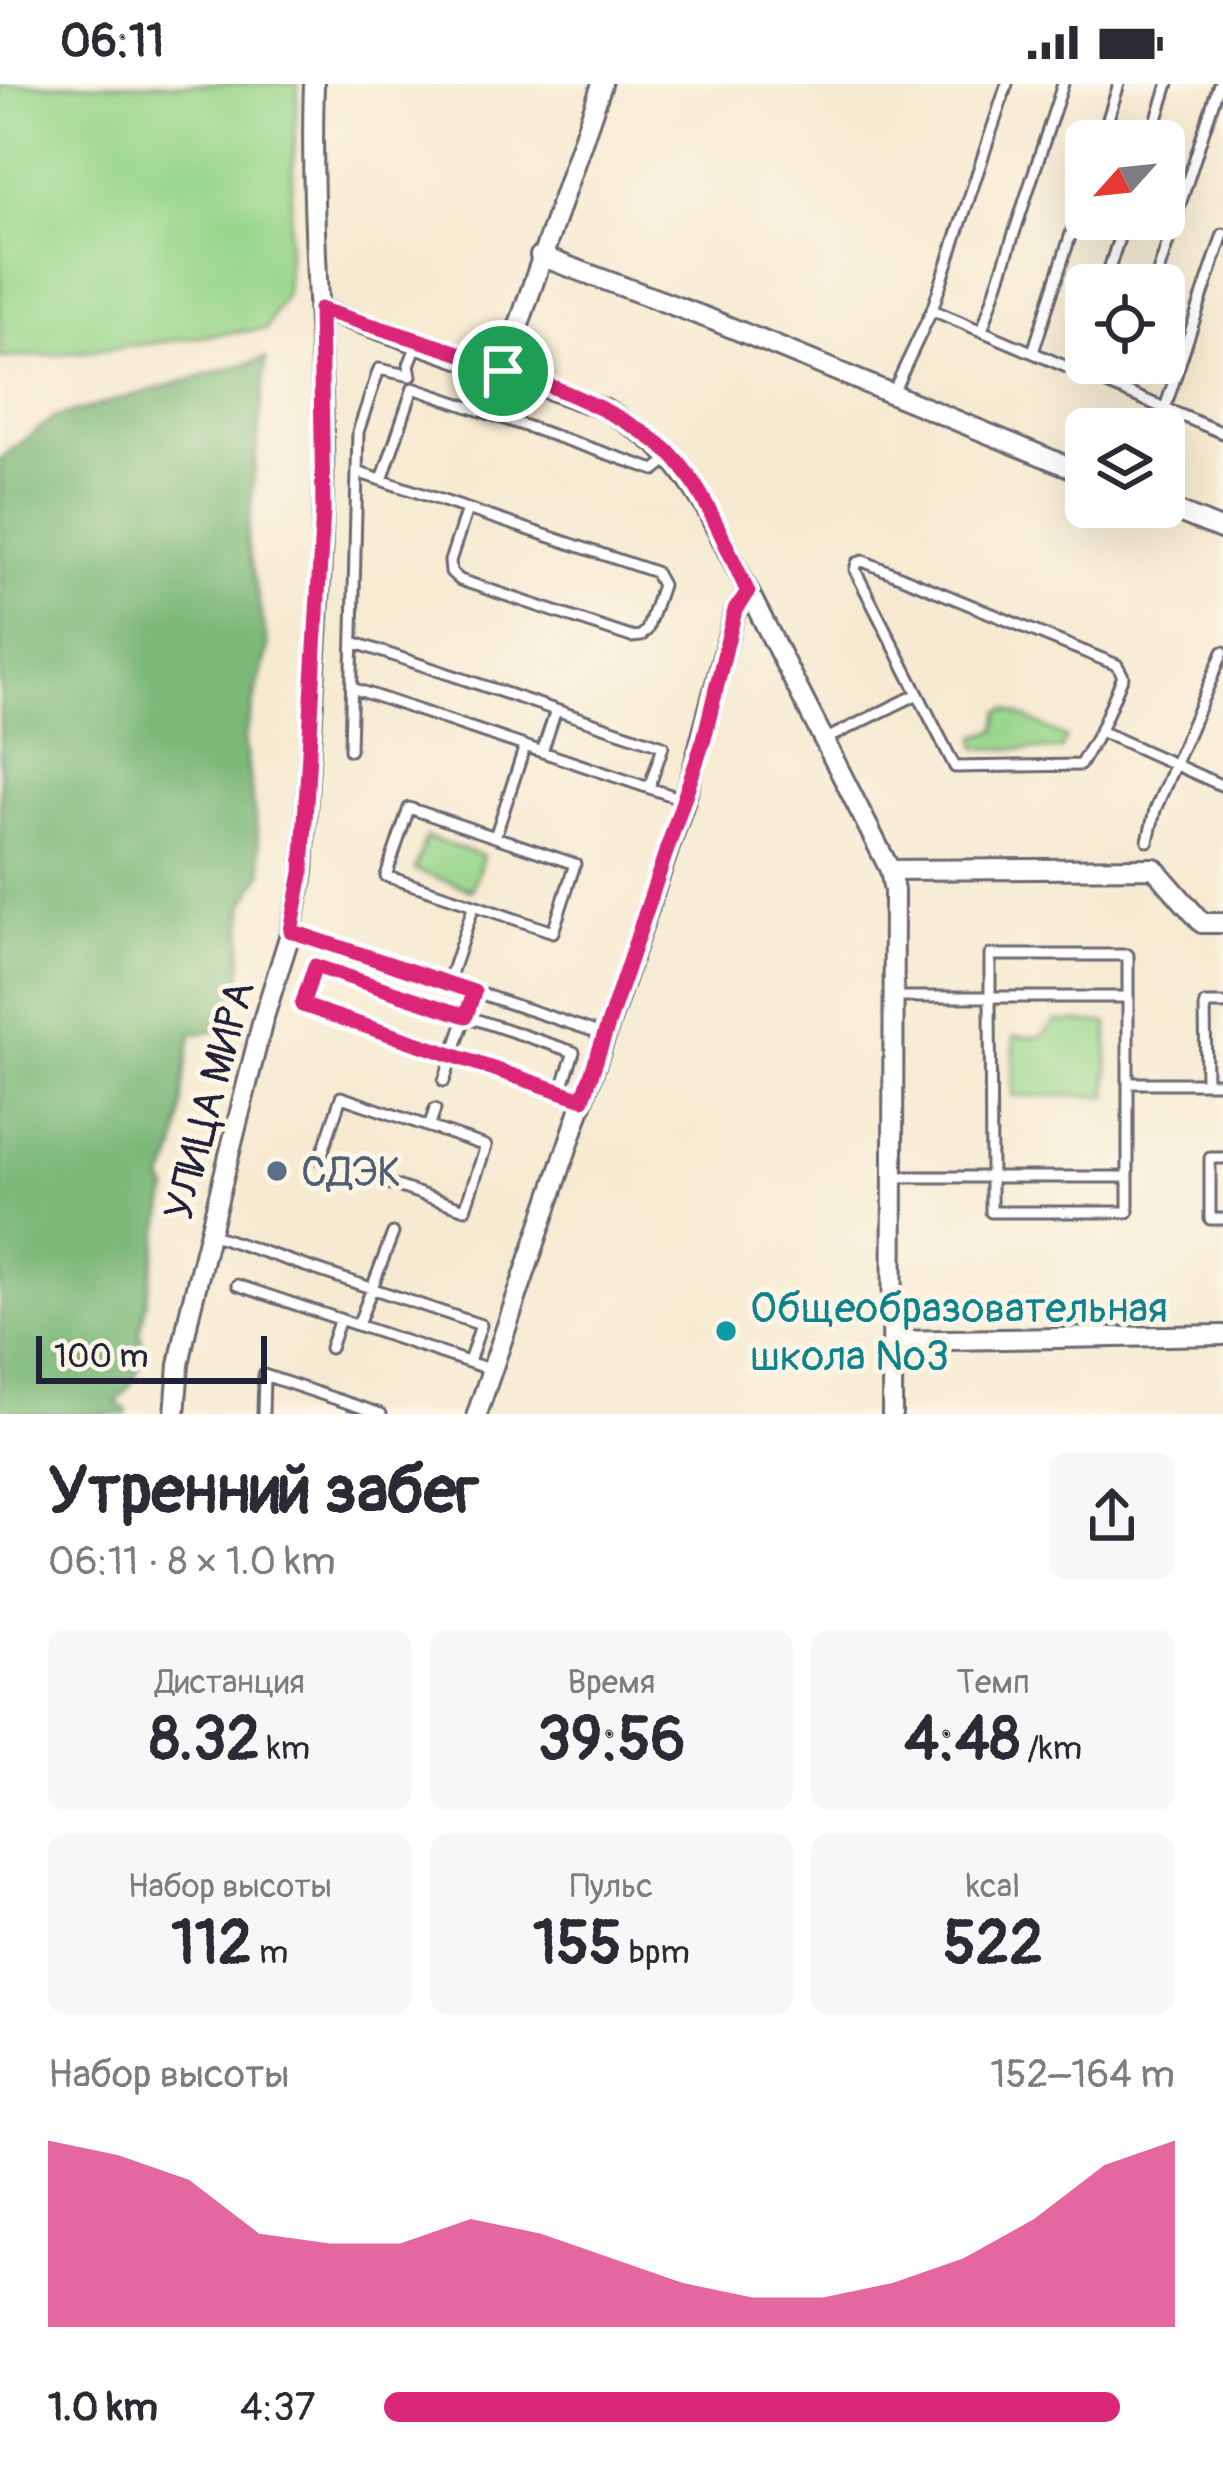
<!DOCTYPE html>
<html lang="ru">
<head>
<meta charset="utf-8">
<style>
	:root { --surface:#fff; --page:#f7f7f7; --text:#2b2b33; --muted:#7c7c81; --accent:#db2777 }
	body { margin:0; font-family:Pangolin,sans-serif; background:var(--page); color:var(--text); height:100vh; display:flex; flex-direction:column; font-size:45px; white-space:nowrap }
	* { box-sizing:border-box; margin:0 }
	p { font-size:39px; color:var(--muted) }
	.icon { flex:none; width:66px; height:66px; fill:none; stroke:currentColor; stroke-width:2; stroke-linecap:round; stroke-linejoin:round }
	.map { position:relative; height:1330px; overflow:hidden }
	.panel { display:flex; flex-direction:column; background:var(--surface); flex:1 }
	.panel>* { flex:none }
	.needle { width:78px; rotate:243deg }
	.buttons { position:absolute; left:1065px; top:36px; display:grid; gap:24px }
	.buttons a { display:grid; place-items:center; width:120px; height:120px; border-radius:18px; background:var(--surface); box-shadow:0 12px 48px #0002; font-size:60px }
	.scale { position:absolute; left:36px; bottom:30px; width:231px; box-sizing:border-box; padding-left:12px; border:6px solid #22223b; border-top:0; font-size:33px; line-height:42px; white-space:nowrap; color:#22223b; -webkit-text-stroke:9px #fcf5e5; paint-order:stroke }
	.pin { position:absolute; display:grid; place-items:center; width:102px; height:102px; color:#fff; margin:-51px; border:6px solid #fff; border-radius:50%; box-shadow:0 3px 12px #0007 }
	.round { display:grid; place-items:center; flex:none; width:126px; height:126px; border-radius:18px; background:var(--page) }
	.overview { display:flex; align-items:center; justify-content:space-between; height:204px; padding:0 48px }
	h1 { font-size:66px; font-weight:700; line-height:90px }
	.metrics { display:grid; grid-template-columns:repeat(3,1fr); gap:18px; height:204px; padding:12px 48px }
	.metrics div { display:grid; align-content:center; border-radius:18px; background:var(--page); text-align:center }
	.metrics b { font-size:60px; font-weight:700 }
	.metrics small { font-size:33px; font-weight:400 }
	.metrics p { font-size:33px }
	.chart { height:336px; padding:24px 48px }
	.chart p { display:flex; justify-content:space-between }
	.chart svg { width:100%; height:216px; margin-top:12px; fill:var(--accent); opacity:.7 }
	ul { padding:0 48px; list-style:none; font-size:39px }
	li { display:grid; grid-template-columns:192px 144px 1fr; align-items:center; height:90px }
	li i { height:30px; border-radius:15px; background:var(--accent) }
	.status { display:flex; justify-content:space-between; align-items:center; height:84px; padding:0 60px; background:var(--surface); direction:ltr }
	.status svg { height:33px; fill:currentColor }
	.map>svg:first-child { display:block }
</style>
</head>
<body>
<div class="status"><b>06:11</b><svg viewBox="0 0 49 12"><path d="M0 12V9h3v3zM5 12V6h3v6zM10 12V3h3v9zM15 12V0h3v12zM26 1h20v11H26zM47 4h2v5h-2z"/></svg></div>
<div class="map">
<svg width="1223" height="1330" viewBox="0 0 1223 1330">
	<rect width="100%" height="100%" fill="#fcf5e5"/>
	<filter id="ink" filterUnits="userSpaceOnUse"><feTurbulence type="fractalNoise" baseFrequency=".00833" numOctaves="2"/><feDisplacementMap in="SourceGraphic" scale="24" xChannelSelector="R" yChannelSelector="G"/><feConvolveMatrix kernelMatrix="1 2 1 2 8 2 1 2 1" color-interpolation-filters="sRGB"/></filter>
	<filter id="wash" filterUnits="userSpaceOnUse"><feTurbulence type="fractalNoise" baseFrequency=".004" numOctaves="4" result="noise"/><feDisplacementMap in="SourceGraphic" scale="48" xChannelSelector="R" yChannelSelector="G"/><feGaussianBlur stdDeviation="2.7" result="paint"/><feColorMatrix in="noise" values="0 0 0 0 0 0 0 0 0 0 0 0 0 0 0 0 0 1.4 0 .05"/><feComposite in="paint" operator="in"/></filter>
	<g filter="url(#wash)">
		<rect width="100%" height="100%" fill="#f6ead2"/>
		<!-- green -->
		<path fill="#9ad78c" stroke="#5e7c64" stroke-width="3" d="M 0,0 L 298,0 L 286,209 L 266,245 C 177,254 89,271 0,274 Z
			M 1008,625 L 1066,654 L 1061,666 L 977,664 L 977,652 L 997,646 L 1000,628 Z
			M 426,753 L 483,772 L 472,806 L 415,786 Z
			M 1056,937 L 1108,939 L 1108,1012 L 1013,1012 L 1014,952 L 1041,953 Z"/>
		<!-- forest -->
		<path fill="#7bb878" stroke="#4e6d5a" stroke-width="3" d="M 266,274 L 247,459 L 268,564 L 244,656 L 263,789 L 244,821 L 241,893 L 235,918 L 216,947 L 192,950 C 178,999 189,1052 163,1097 L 168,1106 L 140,1249 C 147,1276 135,1299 116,1319 L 126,1325 L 127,1330 L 0,1330 L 0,375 L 53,334 Z"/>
	</g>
	<g filter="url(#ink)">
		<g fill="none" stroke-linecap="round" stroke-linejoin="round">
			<!-- lane casing -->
			<g stroke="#6c6870" stroke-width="15">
				<path id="lane" d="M 1101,57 L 1119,0
					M 1150,57 L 1168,0
					M 1104,201 L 1125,135
					M 1154,201 L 1219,0
					M 932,226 L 1223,349
					M 982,247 L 1063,0
					M 1033,268 L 1086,103
					M 1076,287 L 1086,257
					M 411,292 L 409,281 L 418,258
					M 1120,305 L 1128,279
					M 892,310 L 932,226 L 1007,0
					M 1165,324 L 1223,150
					M 357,388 L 655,488 L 662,501 L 647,546 L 641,552 L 631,553 L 460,496 L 451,488 L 450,477 L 467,425
					M 382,396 L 413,304 L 655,386 L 670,374
					M 353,558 L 663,662 L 649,704
					M 352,604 L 685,716
					M 1100,647 L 1080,681 L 955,683 L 855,486 L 857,479 L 863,477 L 1117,581 L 1123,592 L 1100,647 L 1223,702
					M 824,656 L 918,610
					M 350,666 L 358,348 L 379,285 L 411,292
					M 542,668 L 556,626
					M 495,753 L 525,662
					M 1148,757 L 1155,726 L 1223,568
					M 291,847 L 605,951
					M 448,899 L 474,821 L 386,792 L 409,724 L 575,780 L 553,848 L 474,821
					M 1128,913 L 990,913 L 991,1093 L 1128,1093
					M 444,997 L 474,907
					M 1128,999 L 1223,999
					M 1206,999 L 1205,920 L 1223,920
					M 561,1007 L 574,968 L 315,882 L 302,921 L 583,1015
					M 341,1013 L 486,1062 L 465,1125 L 320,1076 Z
					M 429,1043 L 435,1025
					M 1223,1074 L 1210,1074 L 1210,1135 L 1223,1135
					M 892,1093 L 991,1093 L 991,1128 L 1128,1128 L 1128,871 L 990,871 L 990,913 L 893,913
					M 210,1150 L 481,1241 L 469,1278
					M 237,1201 L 492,1286
					M 358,1241 L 393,1149
					M 330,1264 L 340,1235
					M 263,1330 L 264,1291 L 381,1330"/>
			</g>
			<!-- street casing -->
			<g stroke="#6c6870" stroke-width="24">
				<path id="street" d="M 540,172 L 710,235 L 1086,390
					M 320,225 L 604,325 C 657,356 674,371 706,424 L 890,786 L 894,807 L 892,1330
					M 503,287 L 602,0
					M 1164,422 L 1223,446
					M 890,786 L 1154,784 L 1202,839 L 1223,839
					M 892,1257 L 1223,1251
					M 175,1330 L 179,1281 L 190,1227 L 263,936 L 291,847 L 303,789 C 308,667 320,545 323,422 C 326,281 309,141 314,0
					M 477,1330 L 685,716 L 735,527 L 748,508"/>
			</g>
			<!-- lane -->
			<use href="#lane" stroke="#fff" stroke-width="9"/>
			<!-- street -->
			<use href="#street" stroke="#fff" stroke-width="18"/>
		</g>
	</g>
	<g fill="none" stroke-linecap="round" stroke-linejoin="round" filter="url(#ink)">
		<!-- route casing -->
		<g stroke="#fff" stroke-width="24">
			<path id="route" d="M 320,225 C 409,255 623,310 679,379 C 709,415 727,466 748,508 L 735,526 L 704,655 L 583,1015 L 302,921 L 315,882 L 466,932 L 474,908 L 291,847 L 302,789 L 323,425 Z"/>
		</g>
		<!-- route -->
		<use href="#route" stroke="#db2777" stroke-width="15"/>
	</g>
	<!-- markers -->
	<circle fill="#5c6f8a" stroke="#fcf5e5" stroke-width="4.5" cx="277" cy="1087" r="12"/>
	<circle fill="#0f9aa8" stroke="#fcf5e5" stroke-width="4.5" cx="726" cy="1247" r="12"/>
	<g text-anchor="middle" stroke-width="10" stroke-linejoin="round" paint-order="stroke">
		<!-- street labels -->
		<g font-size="42" fill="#22223b" stroke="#fcf5e5">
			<text transform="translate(208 1016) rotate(-75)" y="15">УЛИЦА МИРА</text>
		</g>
		<!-- service labels -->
		<g font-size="42" fill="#4e5e75" stroke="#fcf5e5" text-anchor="start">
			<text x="301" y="1102">СДЭК</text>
		</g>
		<!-- culture labels -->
		<g font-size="42" fill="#0d838f" stroke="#fcf5e5" text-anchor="start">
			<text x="750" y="1238">Общеобразовательная<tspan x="750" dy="48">школа №3</tspan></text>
		</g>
	</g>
</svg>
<div class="buttons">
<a><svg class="needle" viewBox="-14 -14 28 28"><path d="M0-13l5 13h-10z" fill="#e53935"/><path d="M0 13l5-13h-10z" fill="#7c7c81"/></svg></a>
<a><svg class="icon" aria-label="locate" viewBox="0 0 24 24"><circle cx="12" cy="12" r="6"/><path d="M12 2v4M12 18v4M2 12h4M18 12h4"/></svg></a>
<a><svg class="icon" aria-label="layers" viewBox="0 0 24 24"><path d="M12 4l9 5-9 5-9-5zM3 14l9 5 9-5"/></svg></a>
</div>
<div class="scale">100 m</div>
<div class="pin" style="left:503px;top:287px;background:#1e9e55"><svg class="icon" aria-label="arrive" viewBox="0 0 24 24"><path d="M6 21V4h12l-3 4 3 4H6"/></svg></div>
</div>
<section class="panel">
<div class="overview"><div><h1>Утренний забег</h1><p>06:11 · 8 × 1.0 km</p></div><a class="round"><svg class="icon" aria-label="share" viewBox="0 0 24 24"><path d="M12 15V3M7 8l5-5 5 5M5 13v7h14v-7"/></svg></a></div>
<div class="metrics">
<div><p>Дистанция</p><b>8.32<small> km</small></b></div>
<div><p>Время</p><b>39:56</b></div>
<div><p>Темп</p><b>4:48<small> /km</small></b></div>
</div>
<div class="metrics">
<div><p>Набор высоты</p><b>112<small> m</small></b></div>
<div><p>Пульс</p><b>155<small> bpm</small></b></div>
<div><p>kcal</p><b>522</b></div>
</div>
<div class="chart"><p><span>Набор высоты</span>152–164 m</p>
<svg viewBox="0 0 160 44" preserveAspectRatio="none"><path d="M0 44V6L10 9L20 14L30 25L40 27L50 27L60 22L70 25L80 30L90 35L100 38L110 38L120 35L130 30L140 22L150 11L160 6V44z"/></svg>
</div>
<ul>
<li><b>1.0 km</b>4:37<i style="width:93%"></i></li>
</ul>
</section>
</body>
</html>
